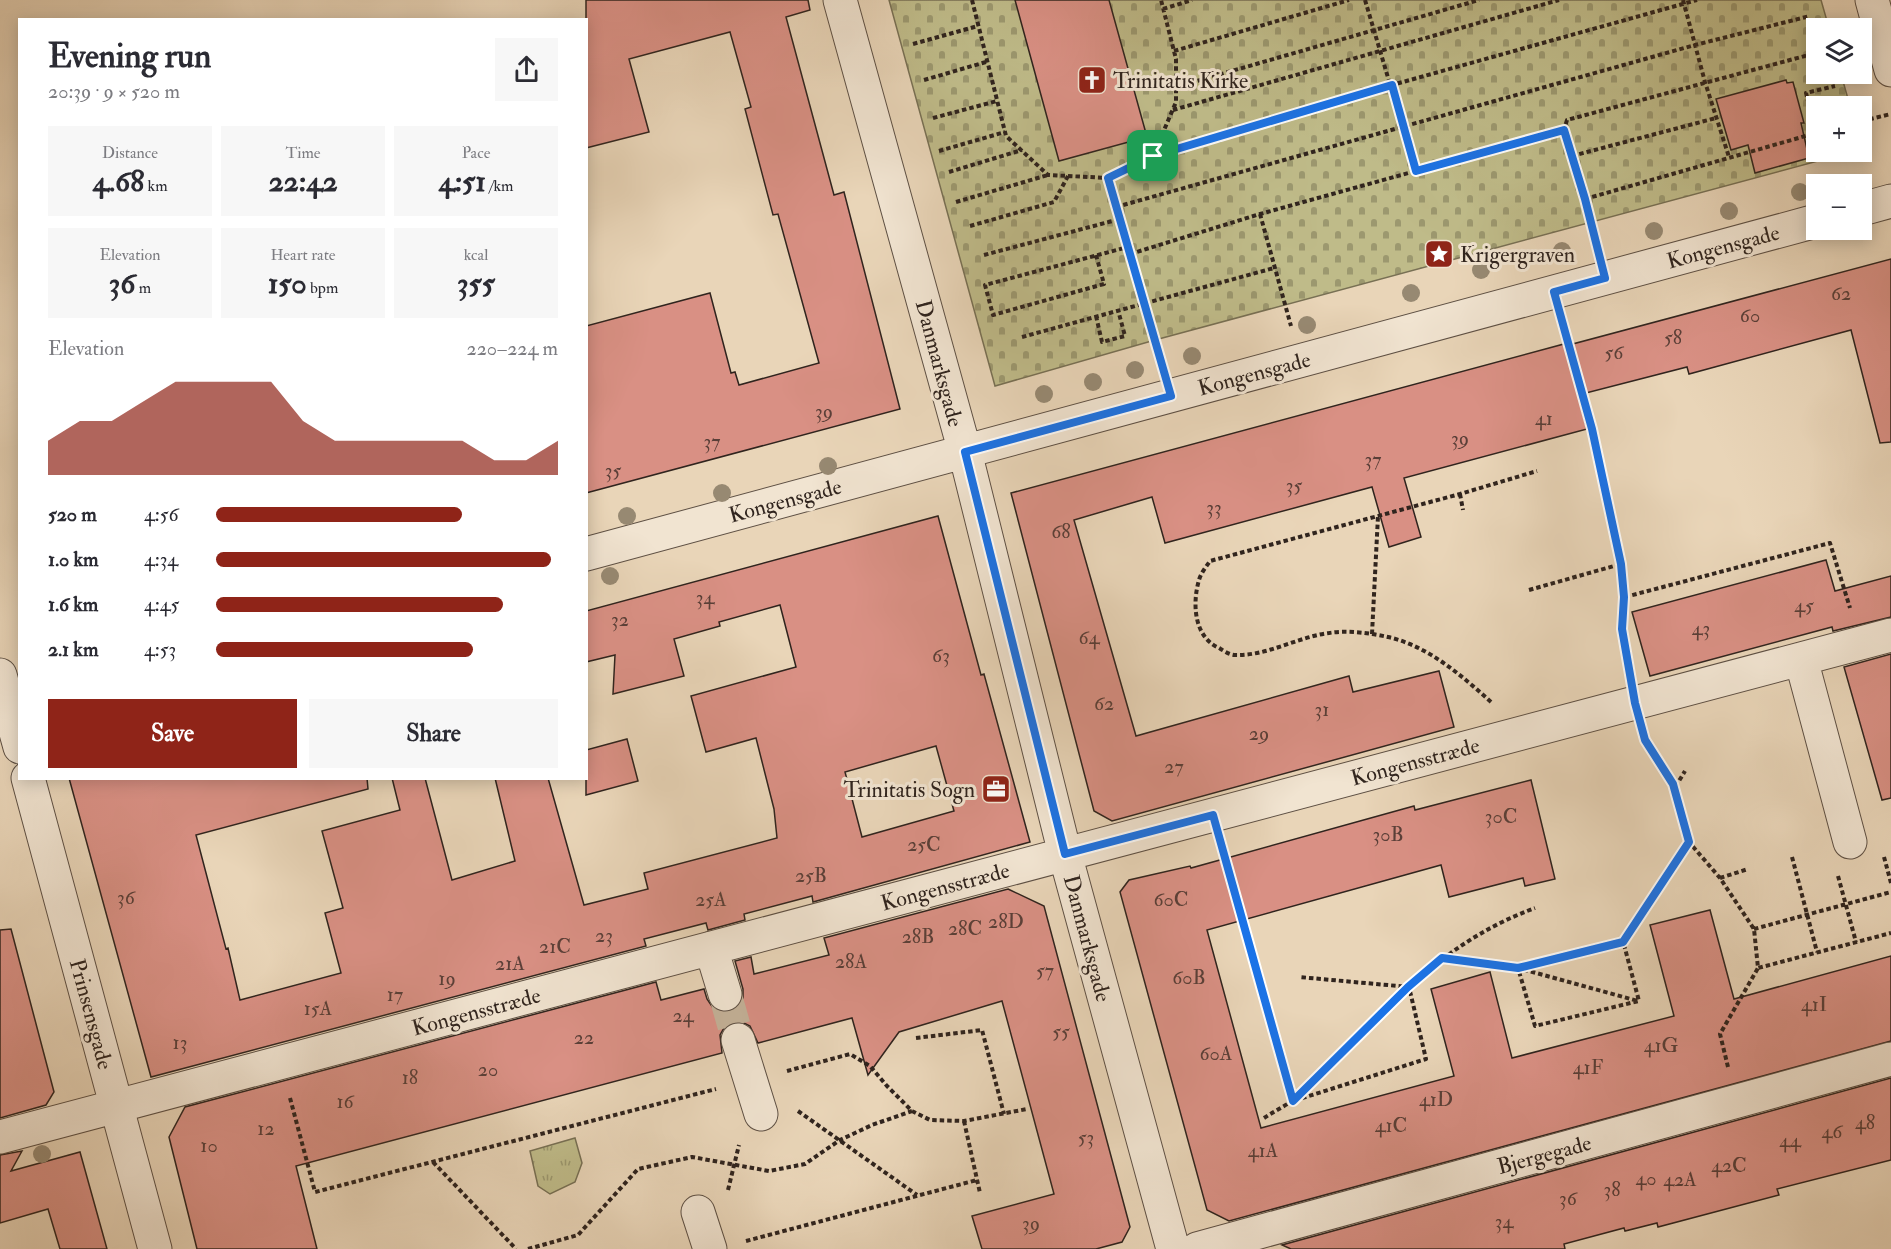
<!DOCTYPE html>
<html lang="en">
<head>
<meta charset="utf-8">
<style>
	:root { --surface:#fff; --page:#f7f7f7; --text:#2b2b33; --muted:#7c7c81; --accent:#8f2418 }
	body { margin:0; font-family:"IM FELL Double Pica",serif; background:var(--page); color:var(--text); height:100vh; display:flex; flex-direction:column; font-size:22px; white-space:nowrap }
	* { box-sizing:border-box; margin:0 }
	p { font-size:20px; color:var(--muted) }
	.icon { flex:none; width:33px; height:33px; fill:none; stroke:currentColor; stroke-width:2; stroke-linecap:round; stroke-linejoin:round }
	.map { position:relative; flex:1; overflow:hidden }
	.panel { position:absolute; left:18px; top:18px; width:570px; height:762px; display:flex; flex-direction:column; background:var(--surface); border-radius:0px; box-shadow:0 3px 15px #0003 }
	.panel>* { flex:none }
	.controls { position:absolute; left:1806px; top:18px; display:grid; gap:12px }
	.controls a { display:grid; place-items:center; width:66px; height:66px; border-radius:0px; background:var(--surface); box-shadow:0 3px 15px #0003; font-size:30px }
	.pin { position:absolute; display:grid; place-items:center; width:51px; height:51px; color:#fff; margin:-26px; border-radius:12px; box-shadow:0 3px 9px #0006 }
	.round { display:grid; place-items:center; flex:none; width:63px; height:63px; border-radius:0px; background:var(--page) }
	.headline { display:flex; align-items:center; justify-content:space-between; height:102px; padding:0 30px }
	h1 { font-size:33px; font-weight:800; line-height:45px }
	.metrics { display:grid; grid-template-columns:repeat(3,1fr); gap:9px; height:102px; padding:6px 30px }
	.metrics div { display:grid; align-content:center; border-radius:0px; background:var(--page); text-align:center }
	.metrics b { font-size:30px; font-weight:800 }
	.metrics small { font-size:16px; font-weight:400 }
	.metrics p { font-size:16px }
	.chart { height:168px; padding:12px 30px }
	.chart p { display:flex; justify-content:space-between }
	.chart svg { width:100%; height:108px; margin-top:6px; fill:var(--accent); opacity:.7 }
	.primary-button { display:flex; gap:12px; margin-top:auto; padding:12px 30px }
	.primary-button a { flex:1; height:69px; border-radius:0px; background:var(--accent); color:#fff; font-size:24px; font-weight:800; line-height:69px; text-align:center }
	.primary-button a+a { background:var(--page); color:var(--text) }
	ul { padding:0 30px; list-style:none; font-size:20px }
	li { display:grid; grid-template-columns:96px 72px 1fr; align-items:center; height:45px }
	li i { height:15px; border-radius:8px; background:var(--accent) }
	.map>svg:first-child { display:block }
</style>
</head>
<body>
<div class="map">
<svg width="1891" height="1249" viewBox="0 0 1891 1249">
	<defs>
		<pattern id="grass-tufts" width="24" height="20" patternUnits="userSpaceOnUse" patternTransform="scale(1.5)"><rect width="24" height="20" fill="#bfbb89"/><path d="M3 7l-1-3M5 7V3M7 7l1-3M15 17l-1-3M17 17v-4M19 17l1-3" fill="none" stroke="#9c986f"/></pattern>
		<pattern id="cemetery-stones" width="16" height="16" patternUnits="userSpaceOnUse" patternTransform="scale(1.5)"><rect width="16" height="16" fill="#bfbb89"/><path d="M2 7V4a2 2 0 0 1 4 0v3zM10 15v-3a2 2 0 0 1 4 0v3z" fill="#9c986f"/></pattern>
	</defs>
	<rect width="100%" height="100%" fill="#e9d5b8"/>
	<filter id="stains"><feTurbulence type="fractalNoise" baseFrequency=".00333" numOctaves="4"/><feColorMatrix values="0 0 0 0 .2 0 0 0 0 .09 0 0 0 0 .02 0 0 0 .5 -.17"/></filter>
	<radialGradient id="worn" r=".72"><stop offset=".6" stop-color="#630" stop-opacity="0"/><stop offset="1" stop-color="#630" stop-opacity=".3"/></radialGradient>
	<!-- grass -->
	<path fill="url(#grass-tufts)" stroke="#787054" stroke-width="1.5" d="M 575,1138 L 582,1163 L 575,1182 L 550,1194 L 538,1186 L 530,1151 Z"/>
	<!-- cemetery -->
	<path fill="url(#cemetery-stones)" stroke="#787054" stroke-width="1.5" d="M 889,0 L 1821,0 L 1829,28 L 1816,28 L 1816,74 L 1841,74 L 1850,106 L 1816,106 L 1816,152 L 1851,152 L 1155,340 L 995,386 Z"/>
	<!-- building -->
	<path fill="#d99084" stroke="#30241e" stroke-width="1.5" fill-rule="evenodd" d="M 586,0 L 808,0 L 810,10 L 786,17 L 834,195 L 844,192 L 900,409 L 586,493 L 586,326 L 710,293 L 731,373 L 735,372 L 739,385 L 819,363 L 778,214 L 773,215 L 745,109 L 751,107 L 730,32 L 629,59 L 649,132 L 586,148 Z
		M 1015,0 L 1109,0 L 1147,137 L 1059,161 Z
		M 1786,80 L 1787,83 L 1793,82 L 1804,123 L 1801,123 L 1809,158 L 1755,173 L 1748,145 L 1731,150 L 1716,99 Z
		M 1891,259 L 1891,442 L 1880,443 L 1851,330 L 1689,374 L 1687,367 L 1578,395 L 1587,429 L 1404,478 L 1421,537 L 1389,547 L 1372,487 L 1165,543 L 1152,497 L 1074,520 L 1136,736 L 1349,676 L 1353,692 L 1439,671 L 1454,727 L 1112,821 L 1094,811 L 1011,493 L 1564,344 L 1565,346 Z
		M 938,516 L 981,675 L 984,674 L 1030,842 L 813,902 L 812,896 L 744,914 L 745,920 L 708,930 L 706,923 L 644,939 L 646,946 L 151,1077 L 69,778 L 367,778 L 368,789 L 196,835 L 226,949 L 228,948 L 240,1000 L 341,973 L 325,913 L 343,908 L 322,831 L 400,810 L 392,778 L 425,778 L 452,880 L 515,861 L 495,778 L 548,778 L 584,905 L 648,889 L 644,873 L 777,838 L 774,809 L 756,738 L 706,752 L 691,696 L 796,667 L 780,605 L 719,622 L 720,626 L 674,639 L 684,676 L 613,694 L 615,655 L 586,662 L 586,611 ZM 936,746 L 954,811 L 862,837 L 845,772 Z
		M 1826,560 L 1835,591 L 1891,576 L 1891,617 L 1833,631 L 1832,627 L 1650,676 L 1632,612 Z
		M 1891,654 L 1891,798 L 1882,800 L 1844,667 Z
		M 627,739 L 638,781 L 586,795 L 586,750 Z
		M 1531,780 L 1555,879 L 1525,886 L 1523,878 L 1449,897 L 1441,865 L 1207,930 L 1261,1128 L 1454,1076 L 1431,989 L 1490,972 L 1512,1058 L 1674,1016 L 1650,925 L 1710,910 L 1734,999 L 1891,956 L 1891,1041 L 1229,1221 L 1207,1210 L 1120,892 L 1129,880 L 1190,866 L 1191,868 L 1414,806 L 1415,810 Z
		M 1008,889 L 1044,906 L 1130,1227 L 1122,1242 L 1096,1249 L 982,1249 L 972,1216 L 1054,1194 L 1002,1001 L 899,1032 L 868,1075 L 852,1018 L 758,1043 L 750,1026 L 742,1022 L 732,1022 L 724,1028 L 720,1035 L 722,1053 L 296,1166 L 317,1249 L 197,1249 L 169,1137 L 185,1107 L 656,982 L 661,1000 L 704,989 L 707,999 L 713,1008 L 720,1012 L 730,1012 L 738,1007 L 743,998 L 743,989 L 735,961 L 751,957 L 754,974 L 829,955 L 824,938 Z
		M 11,929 L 54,1092 L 46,1105 L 0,1118 L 0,930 Z
		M 1891,1078 L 1891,1160 L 1777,1189 L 1779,1195 L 1658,1227 L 1657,1223 L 1625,1231 L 1624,1228 L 1564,1244 L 1565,1249 L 1291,1249 L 1282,1245 Z
		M 22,1151 L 11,1171 L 80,1152 L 107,1249 L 60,1249 L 48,1209 L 0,1223 L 0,1155 Z"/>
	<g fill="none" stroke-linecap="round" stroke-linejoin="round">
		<!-- minor-tunnel -->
		<path stroke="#c4b299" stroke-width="33" stroke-dasharray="33 16" stroke-linecap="butt" d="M 725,994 L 738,1040"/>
		<!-- minor casing -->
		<g stroke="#5e5044" stroke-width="35">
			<path id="minor" d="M 840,0 L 965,452 L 1065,854 L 1173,1249
				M 1872,0 L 1891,70
				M 1862,209 L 1891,201
				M 586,554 L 1816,221
				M 1801,659 L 1850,842
				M 0,675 L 20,747
				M 28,778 L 155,1249
				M 711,948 L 725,994
				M 738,1040 L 761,1114
				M 0,1137 L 1891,635
				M 698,1212 L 710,1249
				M 1197,1249 L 1891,1059"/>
		</g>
		<!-- path -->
		<path stroke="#30241e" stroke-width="4" stroke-dasharray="4.5 3" stroke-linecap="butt" d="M 972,0 L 1006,136 L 1048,175 L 1108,178 L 1153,156 L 1176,102 L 1176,59 L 1161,0
			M 1365,0 L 1416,172
			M 1683,0 L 1705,82 L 1729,157
			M 1163,9 L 1192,0
			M 913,44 L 978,26
			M 1174,51 L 1349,0
			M 924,80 L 986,62
			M 1176,87 L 1479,0
			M 1173,110 L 1559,0
			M 933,118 L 997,101
			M 1862,121 L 1891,114
			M 1564,130 L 1596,243
			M 1816,133 L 1806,93 L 1835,86
			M 939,151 L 1005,132
			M 1153,156 L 1392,85 L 1697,0
			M 1572,156 L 1716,118
			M 949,172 L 1022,150
			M 1108,178 L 1161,361
			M 1585,199 L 1816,133
			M 956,202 L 1048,175
			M 1116,207 L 1695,45 L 1810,16
			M 1260,214 L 1291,326
			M 970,226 L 1054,202 L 1068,176
			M 1130,254 L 1260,214 L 1564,130 L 1567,120 L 1816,53
			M 984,255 L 1120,219
			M 1096,255 L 1104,284 L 993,315 L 985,285 L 1128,247
			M 1096,316 L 1102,342 L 1125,336 L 1118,310
			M 1564,327 L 1591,429 L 1621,564 L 1624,597 L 1622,629 L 1629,666
			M 1022,337 L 1274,268
			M 1460,494 L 1463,510
			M 1529,590 L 1621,564
			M 1625,597 L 1830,543 L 1850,608
			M 1372,634 L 1378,516
			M 1491,702 C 1461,675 1428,646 1388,637 C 1370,633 1347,630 1329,633 C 1297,637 1268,656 1235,655 C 1230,655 1224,651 1219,648 C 1194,637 1192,604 1199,580 C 1201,573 1206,567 1210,561 L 1460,494 L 1537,471
			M 1645,738 L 1673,784 L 1689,842 L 1720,878 L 1754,929 L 1758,968 L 1891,933
			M 1673,784 L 1679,781 L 1685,771
			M 1223,850 L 1293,1101 L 1426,1059 L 1409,987 L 1299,977
			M 1792,857 L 1817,952
			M 1884,857 L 1891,883
			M 1838,876 L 1856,942
			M 1720,878 L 1748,869
			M 1754,929 L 1891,892
			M 1623,941 L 1518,968 L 1535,1026 L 1639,1001 L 1623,941 L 1689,842
			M 1442,958 L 1518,968 L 1638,1001
			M 916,1038 L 982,1030 L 1004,1114
			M 1728,1067 L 1720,1034 L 1758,968
			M 787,1071 L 850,1054 L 870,1066 L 887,1086 L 912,1111 L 930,1120 L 964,1121 L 1027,1109
			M 290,1098 L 315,1192 L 716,1089
			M 798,1111 L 917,1195
			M 1264,1118 C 1273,1112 1283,1107 1292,1101 C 1312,1086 1330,1064 1348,1046 C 1408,987 1454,938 1535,908
			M 964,1121 L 980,1193
			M 433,1162 L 516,1249
			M 728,1190 L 739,1145
			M 746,1241 L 977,1180
			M 528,1249 L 578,1235 L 638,1169 L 692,1157 L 769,1171 L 805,1164 L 840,1140 L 872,1125 L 912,1111"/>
		<!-- minor -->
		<use href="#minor" stroke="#f1e4d1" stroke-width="33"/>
	</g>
	<!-- trees -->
	<g fill="#978972">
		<circle cx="1800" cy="192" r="9"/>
		<circle cx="1729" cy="211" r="9"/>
		<circle cx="1654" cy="231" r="9"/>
		<circle cx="1562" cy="251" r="9"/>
		<circle cx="1481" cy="270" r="9"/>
		<circle cx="1411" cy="293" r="9"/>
		<circle cx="1307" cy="325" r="9"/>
		<circle cx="1192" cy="356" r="9"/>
		<circle cx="1135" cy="370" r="9"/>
		<circle cx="1093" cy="382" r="9"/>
		<circle cx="1044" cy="394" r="9"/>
		<circle cx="828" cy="466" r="9"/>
		<circle cx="722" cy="493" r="9"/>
		<circle cx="627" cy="516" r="9"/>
		<circle cx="610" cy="576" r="9"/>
		<circle cx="42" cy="1154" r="9"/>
	</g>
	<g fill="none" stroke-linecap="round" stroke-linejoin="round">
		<!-- route casing -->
		<g stroke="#fff" stroke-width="12">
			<path id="route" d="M 1392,85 L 1416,171 L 1564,130 L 1585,199 L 1605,278 L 1554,292 L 1592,429 L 1621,564 L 1624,597 L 1622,629 L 1635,703 L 1645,740 L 1673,784 L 1689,842 L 1623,942 L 1518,968 L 1442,958 L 1408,987 L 1293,1101 L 1213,815 L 1065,854 L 965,452 L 1171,396 L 1108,178 L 1153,156 Z"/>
		</g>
		<!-- route -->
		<use href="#route" stroke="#1a73e8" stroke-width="8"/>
	</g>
	<!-- icons -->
	<defs>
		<g id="church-square" transform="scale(1.5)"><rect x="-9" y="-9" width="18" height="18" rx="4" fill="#8f2418" stroke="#f1e4d1"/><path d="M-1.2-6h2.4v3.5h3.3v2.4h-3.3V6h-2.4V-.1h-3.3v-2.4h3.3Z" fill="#fff"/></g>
		<g id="sight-square" transform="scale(1.5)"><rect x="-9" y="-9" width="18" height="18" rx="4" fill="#8f2418" stroke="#f1e4d1"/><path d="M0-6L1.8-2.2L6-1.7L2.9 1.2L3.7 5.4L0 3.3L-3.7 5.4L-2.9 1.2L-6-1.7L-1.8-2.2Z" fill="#fff"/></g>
		<g id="office-square" transform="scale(1.5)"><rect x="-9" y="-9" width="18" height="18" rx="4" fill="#8f2418" stroke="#f1e4d1"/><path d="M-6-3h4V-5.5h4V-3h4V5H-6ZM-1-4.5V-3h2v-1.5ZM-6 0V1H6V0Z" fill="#fff"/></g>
	</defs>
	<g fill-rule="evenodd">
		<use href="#church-square" x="1092" y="80"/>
		<use href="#sight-square" x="1439" y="254"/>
		<use href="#office-square" x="996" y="789"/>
	</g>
	<g text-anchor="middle" stroke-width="6" stroke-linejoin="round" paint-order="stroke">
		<!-- number labels -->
		<g font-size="20" fill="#5a3f38">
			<text x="1841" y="300">62</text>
			<text x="1750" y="322">60</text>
			<text x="1673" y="344">58</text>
			<text x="1614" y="359">56</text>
			<text x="824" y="418">39</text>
			<text x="1544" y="425">41</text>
			<text x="1460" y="445">39</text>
			<text x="712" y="448">37</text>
			<text x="1373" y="466">37</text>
			<text x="613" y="477">35</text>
			<text x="1294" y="492">35</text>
			<text x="1214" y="514">33</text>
			<text x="1061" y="538">68</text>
			<text x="705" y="604">34</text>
			<text x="1804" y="612">45</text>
			<text x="620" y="626">32</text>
			<text x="1701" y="635">43</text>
			<text x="1089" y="644">64</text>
			<text x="941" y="662">63</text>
			<text x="1104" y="710">62</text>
			<text x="1322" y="716">31</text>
			<text x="1259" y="740">29</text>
			<text x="1174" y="773">27</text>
			<text x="1501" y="823">30C</text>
			<text x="1388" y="841">30B</text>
			<text x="924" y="851">25C</text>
			<text x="811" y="882">25B</text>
			<text x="126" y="904">36</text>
			<text x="711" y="906">25A</text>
			<text x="1171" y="906">60C</text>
			<text x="1006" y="928">28D</text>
			<text x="965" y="935">28C</text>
			<text x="604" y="942">23</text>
			<text x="918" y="943">28B</text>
			<text x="555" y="953">21C</text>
			<text x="851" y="968">28A</text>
			<text x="510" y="970">21A</text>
			<text x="1045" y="977">57</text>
			<text x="1189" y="984">60B</text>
			<text x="447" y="985">19</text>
			<text x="395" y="1001">17</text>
			<text x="1814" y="1011">41I</text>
			<text x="318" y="1015">15A</text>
			<text x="683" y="1022">24</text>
			<text x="1061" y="1038">55</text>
			<text x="584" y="1044">22</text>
			<text x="180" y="1049">13</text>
			<text x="1661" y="1052">41G</text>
			<text x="1216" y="1060">60A</text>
			<text x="1588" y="1074">41F</text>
			<text x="488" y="1076">20</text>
			<text x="410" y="1084">18</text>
			<text x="1436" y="1106">41D</text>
			<text x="345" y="1108">16</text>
			<text x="1865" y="1129">48</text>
			<text x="1391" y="1132">41C</text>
			<text x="266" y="1135">12</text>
			<text x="1832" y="1138">46</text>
			<text x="1086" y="1144">53</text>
			<text x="1790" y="1147">44</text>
			<text x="209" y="1152">10</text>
			<text x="1263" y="1157">41A</text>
			<text x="1729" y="1172">42C</text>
			<text x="1646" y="1185">40</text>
			<text x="1680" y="1186">42A</text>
			<text x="1612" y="1196">38</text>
			<text x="1568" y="1205">36</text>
			<text x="1504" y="1228">34</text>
			<text x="1031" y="1230">39</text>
		</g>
		<!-- poi labels -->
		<g font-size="22" fill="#30241e" stroke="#f1e4d1" text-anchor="start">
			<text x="1113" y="88">Trinitatis Kirke</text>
			<text x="1460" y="262">Krigergraven</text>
			<text x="975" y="797" text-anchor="end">Trinitatis Sogn</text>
		</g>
		<!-- street labels -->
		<g font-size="22" fill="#30241e" stroke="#f1e4d1">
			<text transform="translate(1723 246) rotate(-15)" y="8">Kongensgade</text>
			<text transform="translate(940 363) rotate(75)" y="8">Danmarksgade</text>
			<text transform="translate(1254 373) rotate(-15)" y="8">Kongensgade</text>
			<text transform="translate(785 500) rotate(-15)" y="8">Kongensgade</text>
			<text transform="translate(1415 761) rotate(-15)" y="8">Kongensstræde</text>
			<text transform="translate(945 886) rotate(-15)" y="8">Kongensstræde</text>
			<text transform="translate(1088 938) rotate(75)" y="8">Danmarksgade</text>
			<text transform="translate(476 1011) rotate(-15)" y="8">Kongensstræde</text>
			<text transform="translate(92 1014) rotate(75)" y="8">Prinsensgade</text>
			<text transform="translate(1544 1154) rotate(-15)" y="8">Bjergegade</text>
		</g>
	</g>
	<rect width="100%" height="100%" filter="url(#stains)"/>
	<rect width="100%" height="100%" fill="url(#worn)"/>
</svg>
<div class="controls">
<a><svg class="icon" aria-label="layers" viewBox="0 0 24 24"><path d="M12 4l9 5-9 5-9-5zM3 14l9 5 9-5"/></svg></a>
<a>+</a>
<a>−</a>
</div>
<div class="pin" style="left:1153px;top:156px;background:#1e9e55"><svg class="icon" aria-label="arrive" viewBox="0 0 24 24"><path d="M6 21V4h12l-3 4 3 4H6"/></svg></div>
<section class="panel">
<div class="headline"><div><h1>Evening run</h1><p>20:39 · 9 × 520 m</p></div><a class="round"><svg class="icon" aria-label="share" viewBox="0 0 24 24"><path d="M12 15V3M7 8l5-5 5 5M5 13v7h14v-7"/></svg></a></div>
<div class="metrics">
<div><p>Distance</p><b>4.68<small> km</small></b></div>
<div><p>Time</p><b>22:42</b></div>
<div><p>Pace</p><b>4:51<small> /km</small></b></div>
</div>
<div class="metrics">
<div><p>Elevation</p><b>36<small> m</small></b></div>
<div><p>Heart rate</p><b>150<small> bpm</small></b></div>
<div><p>kcal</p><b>355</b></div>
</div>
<div class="chart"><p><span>Elevation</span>220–224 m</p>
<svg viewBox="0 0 160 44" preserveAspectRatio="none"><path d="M0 44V30L10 22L20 22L30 14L40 6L50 6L60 6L70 6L80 22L90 30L100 30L110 30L120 30L130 30L140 38L150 38L160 30V44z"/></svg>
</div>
<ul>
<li><b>520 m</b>4:56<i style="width:72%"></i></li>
<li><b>1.0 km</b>4:34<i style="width:98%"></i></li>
<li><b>1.6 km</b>4:45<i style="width:84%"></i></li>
<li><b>2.1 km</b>4:53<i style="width:75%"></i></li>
</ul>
<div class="primary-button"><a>Save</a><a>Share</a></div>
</section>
</div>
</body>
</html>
